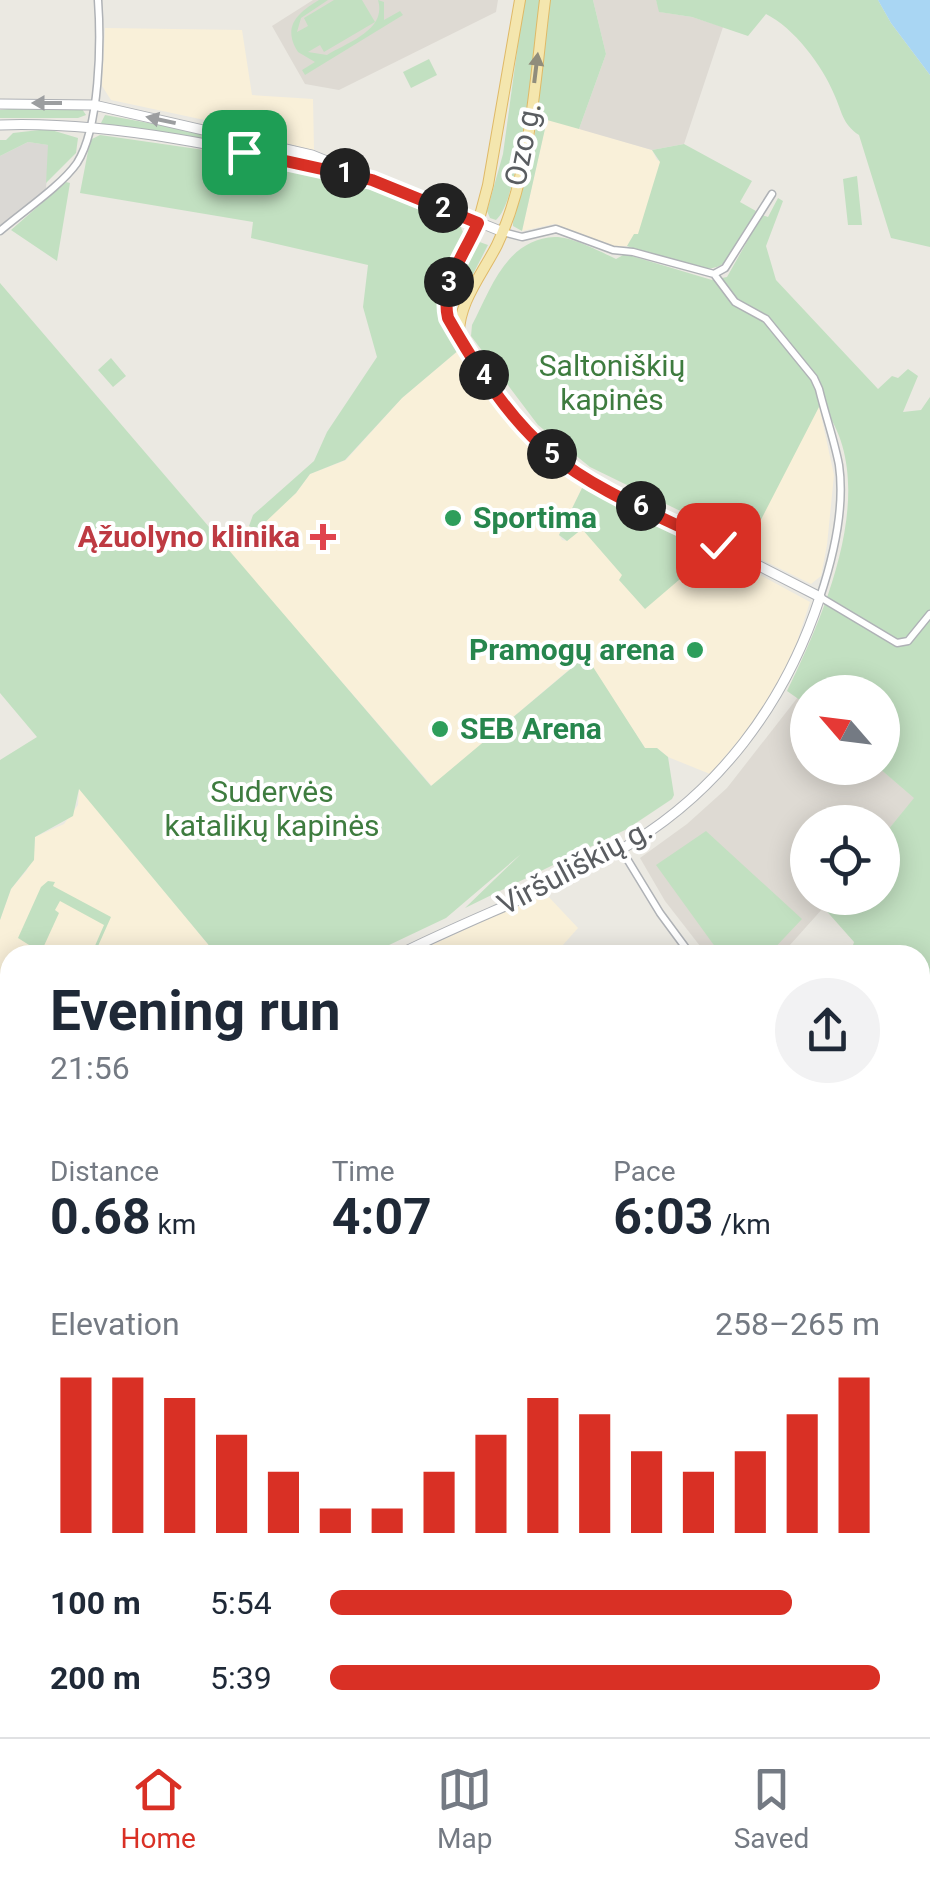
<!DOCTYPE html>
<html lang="en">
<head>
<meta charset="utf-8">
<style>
	:root { --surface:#fff; --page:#f2f2f3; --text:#1f2937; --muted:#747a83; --line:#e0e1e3; --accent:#d93025 }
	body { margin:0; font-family:Roboto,sans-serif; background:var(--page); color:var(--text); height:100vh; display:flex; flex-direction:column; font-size:38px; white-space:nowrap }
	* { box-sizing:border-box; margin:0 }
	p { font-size:32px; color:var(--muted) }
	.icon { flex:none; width:55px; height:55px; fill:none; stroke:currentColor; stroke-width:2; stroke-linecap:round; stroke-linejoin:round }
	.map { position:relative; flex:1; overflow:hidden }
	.drawer { position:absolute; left:0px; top:945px; width:930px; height:792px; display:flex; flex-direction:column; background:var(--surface); border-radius:30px 30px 0 0; box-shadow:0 5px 25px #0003 }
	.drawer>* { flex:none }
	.needle { width:65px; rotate:298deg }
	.buttons { position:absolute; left:790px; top:675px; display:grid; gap:20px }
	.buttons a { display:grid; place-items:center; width:110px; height:110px; border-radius:50%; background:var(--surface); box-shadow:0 5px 25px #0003; font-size:50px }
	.pin { position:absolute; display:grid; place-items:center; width:85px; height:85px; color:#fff; margin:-42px; border-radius:20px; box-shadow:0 5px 15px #0006 }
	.km { position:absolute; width:50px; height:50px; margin:-25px; border-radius:50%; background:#222; color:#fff; font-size:28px; line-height:50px; text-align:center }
	.round { display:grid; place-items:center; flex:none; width:105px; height:105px; border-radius:52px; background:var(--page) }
	.headline { display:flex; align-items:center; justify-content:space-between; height:170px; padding:0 50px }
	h1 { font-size:55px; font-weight:700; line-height:75px }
	.metrics { display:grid; grid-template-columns:repeat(3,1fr); gap:15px; height:170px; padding:10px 50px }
	.metrics div { display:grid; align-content:center }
	.metrics b { font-size:50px; font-weight:700 }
	.metrics small { font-size:28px; font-weight:400 }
	.metrics p { font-size:28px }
	.chart { height:280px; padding:20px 50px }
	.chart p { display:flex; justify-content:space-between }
	.chart svg { width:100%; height:180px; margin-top:10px; stroke:var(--accent); stroke-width:6 }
	ul { padding:0 50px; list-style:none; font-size:32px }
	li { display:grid; grid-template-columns:160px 120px 1fr; align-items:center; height:75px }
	li i { height:25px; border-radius:12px; background:var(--accent) }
	.tabs { display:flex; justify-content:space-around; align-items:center; height:140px; border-top:2px solid var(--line); background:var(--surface); font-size:28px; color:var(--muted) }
	.tabs a { display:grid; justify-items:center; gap:5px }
	.tabs .current { color:var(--accent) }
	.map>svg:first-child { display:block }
</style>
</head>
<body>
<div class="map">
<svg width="930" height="1737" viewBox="0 0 930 1737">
	<rect width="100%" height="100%" fill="#ebe9e2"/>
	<!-- commercial -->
	<path fill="#f9f0d9" d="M 105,28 L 242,30 L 252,95 L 313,99 L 314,150 L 239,132 L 228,125 L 111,100 L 102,86 Z
		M 547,119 L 652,150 L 657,160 L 696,172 L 674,246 L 635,234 L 627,246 L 616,247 L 554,224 L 522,231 Z
		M 460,349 L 532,446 L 547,460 L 584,484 L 559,535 L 562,540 L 567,541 L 582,528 L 623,576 L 620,580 L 644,608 L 714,550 L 810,602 L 796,645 L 777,685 L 750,727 L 710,774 L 668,757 L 657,748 L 645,748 L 585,656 L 432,786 L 212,532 L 249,526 L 250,529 L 296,493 L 310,474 L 346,460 L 402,398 Z
		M 819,406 L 834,475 L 827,545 L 821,576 L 811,584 L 744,551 Z
		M 79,788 L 217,955 L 10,955 L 10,1016 L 0,1012 L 0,920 L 11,889 L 27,870 L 34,852 L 35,837 L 64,824 L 78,805 Z
		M 545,893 L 578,928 L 554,955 L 410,955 Z
		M 0,1052 L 10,1056 L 10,1315 L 0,1297 Z
		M 399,1728 L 623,1728 L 630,1735 L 639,1728 L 725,1728 L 734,1737 L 392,1737 Z"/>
	<!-- industrial -->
	<path fill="#dad8d4" d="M 28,142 L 49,145 L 46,189 L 0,226 L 0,156 Z"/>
	<!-- education -->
	<path fill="#dedad3" d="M 313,0 L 498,0 L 496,12 L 339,90 L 305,84 L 272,26 Z
		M 593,0 L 656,0 L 660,12 L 692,17 L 723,27 L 684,144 L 652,150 L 579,129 L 606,54 Z
		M 798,697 L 807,705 L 808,768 L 879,768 L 915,798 L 883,836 L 882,822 L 808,822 L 808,898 L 832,898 L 781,955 L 707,955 L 665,901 L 640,858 L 687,824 L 727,788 Z
		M 144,1728 L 203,1728 L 192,1737 L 151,1737 Z
		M 270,1728 L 331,1728 L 321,1737 L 278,1737 Z"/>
	<!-- green -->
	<path fill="#c2e0c1" d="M 319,0 L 328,0 L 301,18 L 297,32 L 308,26 L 304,18 L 334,0 L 362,0 L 375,22 L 324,52 L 320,45 L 308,52 L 327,55 C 348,42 387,30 378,0 L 384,2 L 384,20 L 400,11 L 403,15 L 305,75 L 302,70 L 315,62 L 298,52 C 282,27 297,13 319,0 Z
		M 524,0 L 540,0 C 535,38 521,200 496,220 L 490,218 L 487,211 L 503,154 Z
		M 550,0 L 593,0 L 606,54 L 579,129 L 547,120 L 522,231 L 513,226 C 513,208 529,179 532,158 C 539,106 543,52 550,0 Z
		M 656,0 L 878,0 L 891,23 L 930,75 L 930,247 L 891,238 L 859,135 C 842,124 842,111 834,94 C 822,65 794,28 766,14 L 748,36 L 692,17 L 659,12 Z
		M 429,59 L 437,75 L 411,88 L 403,72 Z
		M 19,108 L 82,109 L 86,115 L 78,118 L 0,118 L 0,110 Z
		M 105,115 L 225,137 L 356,173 L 104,126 L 101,123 Z
		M 48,129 L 78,138 L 76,153 L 46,183 L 48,145 L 28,142 L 0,156 L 0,140 L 6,140 L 13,133 Z
		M 100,135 L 232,154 L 329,174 L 459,223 L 466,239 L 445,286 L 444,315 L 460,349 L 402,398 L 345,460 L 310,474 L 296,493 L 257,530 L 249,526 L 253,515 L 314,461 L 327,432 L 377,357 L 363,307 L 368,265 L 251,238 L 253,222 L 80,193 L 89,146 L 92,139 Z
		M 684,144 L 752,181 L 740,202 L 756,211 C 747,227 739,246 727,260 C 709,283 651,254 627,246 L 634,234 L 638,234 L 660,162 L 652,150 Z
		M 857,176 L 862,225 L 848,225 L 843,179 Z
		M 66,182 L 70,183 L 57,261 L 11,230 Z
		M 778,198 L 783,201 L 766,246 L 776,280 L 878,389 L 892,376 L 898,378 L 908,369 L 918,376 L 903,412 L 921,410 L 930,397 L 930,1053 L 920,1046 L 920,955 L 850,955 L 854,942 L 823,907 L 832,898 L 882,898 L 883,836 L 914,798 L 879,768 L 882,768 L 882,692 L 808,692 L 807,705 L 787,691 C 824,615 882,484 823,407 L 819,407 L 750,541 L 744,542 L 590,467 L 538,425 L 471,336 L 472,325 C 491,289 506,239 555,237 C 573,237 599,251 616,259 L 625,254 L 712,280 L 727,277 L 762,215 L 768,217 Z
		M 474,240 L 488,245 L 453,313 L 451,285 Z
		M 0,283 L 431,786 L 586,656 L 645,748 L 657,748 L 668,757 L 674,795 L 672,799 L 627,829 L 465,908 L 521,854 L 446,918 L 368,955 L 217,955 L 79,789 L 73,816 L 35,837 L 34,860 L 11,889 L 0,920 L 0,760 L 37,737 L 0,693 Z
		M 111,358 L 126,376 L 113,387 L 98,370 Z
		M 584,484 L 714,550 L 645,609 L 619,580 L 622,575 L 582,529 L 567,541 L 559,535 Z
		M 706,831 L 802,919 L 768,955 L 721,955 L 656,865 Z
		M 48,881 L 55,882 L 53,886 L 111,917 L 94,955 L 91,955 L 104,925 L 60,901 L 55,910 L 59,913 L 43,948 L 37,950 L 18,938 L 41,887 Z
		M 920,1164 L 930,1172 L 930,1557 L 920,1564 Z
		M 0,1407 L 10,1419 L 9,1452 L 0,1459 Z
		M 0,1603 C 9,1646 18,1695 5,1737 L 0,1737 Z
		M 930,1689 L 930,1737 L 903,1737 L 909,1728 L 920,1728 L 920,1709 Z"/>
	<!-- water -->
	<path fill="#a9d6f3" d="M 878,0 L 930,0 L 930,75 L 891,23 Z"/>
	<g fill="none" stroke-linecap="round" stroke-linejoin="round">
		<!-- street casing -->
		<g stroke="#afb2b6" stroke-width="9">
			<path id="street" d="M 0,231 C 22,212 61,186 77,163 C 100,127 101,42 98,0
				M 503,232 L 522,237 L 556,229 L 613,250 L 633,252 L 714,274 L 725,268 L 772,194
				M 714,274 L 735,302 L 766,319 L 814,378 L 819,389 C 825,414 834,439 839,465 C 845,507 833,558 820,597 L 897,643 L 908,641 L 930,614
				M 621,849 L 660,913 L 691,955
				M 920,1147 L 930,1154"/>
		</g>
		<!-- secondary casing -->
		<g stroke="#aeb1b5" stroke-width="11">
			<path id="secondary" d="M 0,104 L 94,105 L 312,155 L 503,232
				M 0,125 C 112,121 240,149 350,175
				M 398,955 C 471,918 549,891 620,850 C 718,794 785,704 820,597 L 585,477 C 529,443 494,390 459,337
				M 0,1349 L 10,1347
				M 0,1573 L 10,1612
				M 10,1737 L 12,1728
				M 25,1737 L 25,1728
				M 354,1737 L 362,1728
				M 369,1737 L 377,1728"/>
		</g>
		<!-- primary casing -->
		<g stroke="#dfb967" stroke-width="12">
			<path id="primary" d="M 456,332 L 446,308 L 447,289 L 478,223 L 488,185 L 520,0
				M 459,337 C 457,304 483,273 497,245 C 531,174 535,78 545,0
				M 0,1018 L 10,1022
				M 0,1048 L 10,1052
				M 920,1682 L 930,1663
				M 780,1728 L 788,1737
				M 805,1728 L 814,1737
				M 818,1728 L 828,1737
				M 858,1728 L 871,1732 L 885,1728
				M 891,1737 L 897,1728"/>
		</g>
		<!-- street -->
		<use href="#street" stroke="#fff" stroke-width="6"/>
		<!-- secondary -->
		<use href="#secondary" stroke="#fff" stroke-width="9"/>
		<!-- primary -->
		<use href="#primary" stroke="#f4e6ae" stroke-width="10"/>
	</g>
	<!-- one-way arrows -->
	<defs><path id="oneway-solid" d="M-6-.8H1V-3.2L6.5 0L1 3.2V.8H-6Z" transform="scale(2.5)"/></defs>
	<use fill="#908d7c" href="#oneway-solid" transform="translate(536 68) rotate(-83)"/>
	<g fill="#9c9ea0">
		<use href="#oneway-solid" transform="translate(47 103) rotate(-180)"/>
		<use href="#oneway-solid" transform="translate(161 120) rotate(-168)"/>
	</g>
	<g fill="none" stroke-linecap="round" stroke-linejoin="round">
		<!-- route casing -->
		<g stroke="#fff" stroke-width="20">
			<path id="route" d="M 244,152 L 372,180 L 478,223 C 465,254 440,283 448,318 C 475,365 508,418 550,453 C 598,493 663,517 718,545"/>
		</g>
		<!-- route -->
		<use href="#route" stroke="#d93025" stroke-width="12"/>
	</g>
	<!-- markers -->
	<g fill="#2e9e5b" stroke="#fff" stroke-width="4">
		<circle cx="453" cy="518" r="10"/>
		<circle cx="695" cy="650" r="10"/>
		<circle cx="440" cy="729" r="10"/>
	</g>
	<path fill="#e0444e" stroke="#fff" stroke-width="4" d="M318 522h10v10h10v10h-10v10h-10v-10h-10v-10h10z"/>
	<g text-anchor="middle" stroke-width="8" stroke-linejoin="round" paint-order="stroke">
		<!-- street labels -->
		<g font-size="30" fill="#5a5d61" stroke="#fff">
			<text transform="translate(523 144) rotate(-79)" y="10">Ozo g.</text>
			<text transform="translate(575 867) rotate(-28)" y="10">Viršuliškių g.</text>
		</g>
		<!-- park labels -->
		<g font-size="30" fill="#3e7c3f" stroke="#fff">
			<text x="612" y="376">Saltoniškių<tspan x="612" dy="34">kapinės</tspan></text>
			<text x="272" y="802">Sudervės<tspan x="272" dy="34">katalikų kapinės</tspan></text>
		</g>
		<!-- leisure labels -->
		<g font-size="30" font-weight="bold" fill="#27864d" stroke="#fff" text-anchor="start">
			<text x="473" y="528">Sportima</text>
			<text x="675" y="660" text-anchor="end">Pramogų arena</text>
			<text x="460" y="739">SEB Arena</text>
		</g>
		<!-- health labels -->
		<g font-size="30" font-weight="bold" fill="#be3a42" stroke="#fff" text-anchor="end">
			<text x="300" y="547">Ąžuolyno klinika</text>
		</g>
	</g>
</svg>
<div class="buttons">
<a><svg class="needle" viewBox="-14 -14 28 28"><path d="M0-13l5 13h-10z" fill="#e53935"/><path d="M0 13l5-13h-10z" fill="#747a83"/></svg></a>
<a><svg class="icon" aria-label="locate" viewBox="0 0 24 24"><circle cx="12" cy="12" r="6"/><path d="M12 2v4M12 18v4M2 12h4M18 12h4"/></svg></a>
</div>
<div class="pin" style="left:244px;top:152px;background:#1e9e55"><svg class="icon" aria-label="arrive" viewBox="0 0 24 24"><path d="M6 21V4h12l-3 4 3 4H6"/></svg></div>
<div class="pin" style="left:718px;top:545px;background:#d93025"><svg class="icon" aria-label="check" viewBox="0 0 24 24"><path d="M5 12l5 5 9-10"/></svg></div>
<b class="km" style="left:345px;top:173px">1</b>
<b class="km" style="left:443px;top:208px">2</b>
<b class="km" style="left:449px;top:282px">3</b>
<b class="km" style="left:484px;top:375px">4</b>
<b class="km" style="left:552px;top:454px">5</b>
<b class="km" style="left:641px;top:506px">6</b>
<section class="drawer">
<div class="headline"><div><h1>Evening run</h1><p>21:56</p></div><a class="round"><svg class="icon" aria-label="share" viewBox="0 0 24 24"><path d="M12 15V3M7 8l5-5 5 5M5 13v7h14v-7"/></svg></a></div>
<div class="metrics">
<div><p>Distance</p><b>0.68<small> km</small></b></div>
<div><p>Time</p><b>4:07</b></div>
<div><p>Pace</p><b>6:03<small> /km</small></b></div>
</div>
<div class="chart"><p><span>Elevation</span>258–265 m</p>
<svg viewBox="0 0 160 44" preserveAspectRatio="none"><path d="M5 44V6M15 44V6M25 44V11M35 44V20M45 44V29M55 44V38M65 44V38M75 44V29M85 44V20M95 44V11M105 44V15M115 44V24M125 44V29M135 44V24M145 44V15M155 44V6"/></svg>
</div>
<ul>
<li><b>100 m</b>5:54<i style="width:84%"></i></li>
<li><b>200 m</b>5:39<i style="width:100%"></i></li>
</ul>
</section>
</div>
<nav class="tabs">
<a class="current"><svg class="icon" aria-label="home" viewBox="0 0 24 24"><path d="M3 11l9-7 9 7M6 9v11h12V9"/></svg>Home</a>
<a><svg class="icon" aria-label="map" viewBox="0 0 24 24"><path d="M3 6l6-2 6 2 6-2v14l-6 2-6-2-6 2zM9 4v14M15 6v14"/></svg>Map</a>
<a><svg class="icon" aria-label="saved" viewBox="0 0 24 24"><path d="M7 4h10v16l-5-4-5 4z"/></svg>Saved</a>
</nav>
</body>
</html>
